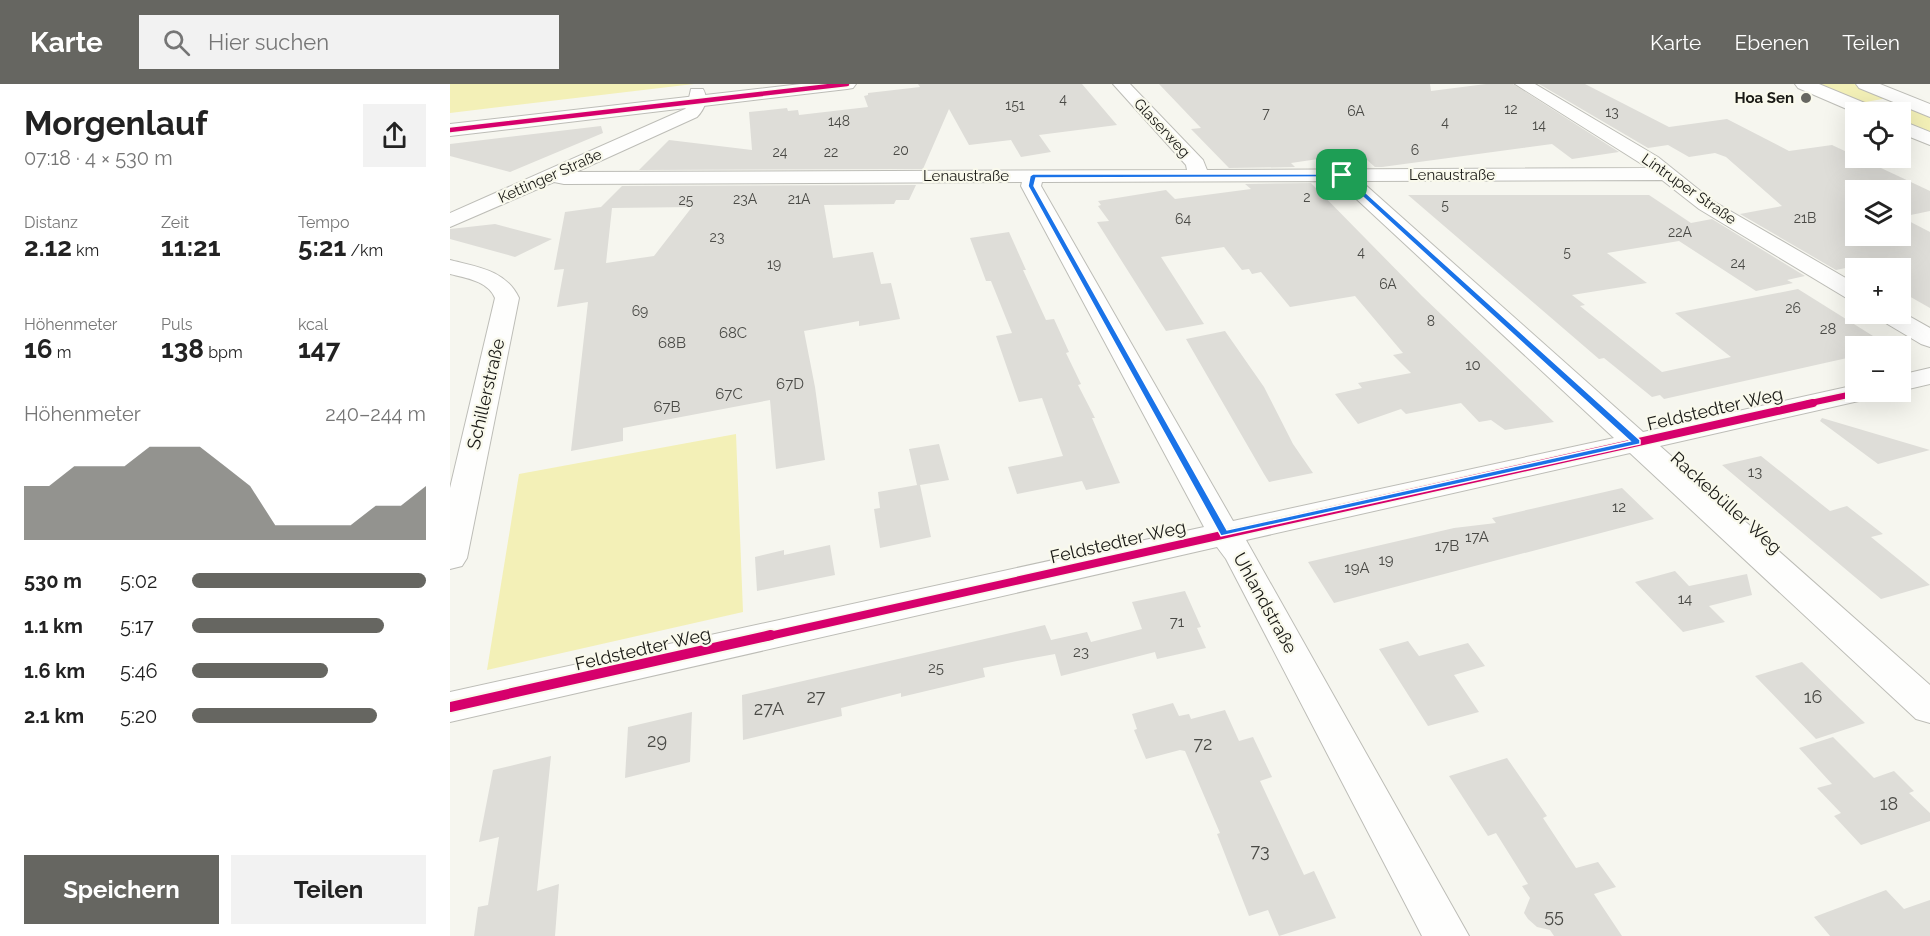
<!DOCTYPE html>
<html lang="de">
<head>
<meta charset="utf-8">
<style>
	:root { --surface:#fff; --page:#f2f2f2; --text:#222; --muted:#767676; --accent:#666661 }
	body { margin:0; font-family:Raleway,sans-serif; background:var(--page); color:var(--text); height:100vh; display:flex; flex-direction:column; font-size:22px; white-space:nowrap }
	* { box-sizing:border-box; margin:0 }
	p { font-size:20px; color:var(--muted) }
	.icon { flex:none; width:33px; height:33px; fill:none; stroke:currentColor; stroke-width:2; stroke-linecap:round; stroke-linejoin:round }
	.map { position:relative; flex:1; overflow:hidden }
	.sheet { display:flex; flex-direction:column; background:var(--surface); width:450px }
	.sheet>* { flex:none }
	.fabs { position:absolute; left:1395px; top:18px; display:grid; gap:12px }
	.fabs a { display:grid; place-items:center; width:66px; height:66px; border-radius:0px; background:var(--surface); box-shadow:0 6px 24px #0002; font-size:30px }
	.pin { position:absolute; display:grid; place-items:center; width:51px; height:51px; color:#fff; margin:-26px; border-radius:12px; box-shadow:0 3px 9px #0006 }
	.round { display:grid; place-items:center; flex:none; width:63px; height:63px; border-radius:0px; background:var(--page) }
	.head { display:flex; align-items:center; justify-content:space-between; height:102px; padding:0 24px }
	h1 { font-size:33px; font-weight:700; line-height:45px }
	.metrics { display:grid; grid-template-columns:repeat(3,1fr); gap:9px; height:102px; padding:6px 24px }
	.metrics div { display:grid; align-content:center }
	.metrics b { font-size:26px; font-weight:700 }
	.metrics small { font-size:16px; font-weight:400 }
	.metrics p { font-size:16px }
	.chart { height:168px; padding:12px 24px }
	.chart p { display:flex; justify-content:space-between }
	.chart svg { width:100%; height:108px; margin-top:6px; fill:var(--accent); opacity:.7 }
	.primary-button { display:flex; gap:12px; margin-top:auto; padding:12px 24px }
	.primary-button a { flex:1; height:69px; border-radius:0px; background:var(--accent); color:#fff; font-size:24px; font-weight:700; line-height:69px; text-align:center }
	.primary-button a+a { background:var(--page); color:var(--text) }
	ul { padding:0 24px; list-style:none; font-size:20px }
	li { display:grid; grid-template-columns:96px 72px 1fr; align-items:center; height:45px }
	li i { height:15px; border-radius:8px; background:var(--accent) }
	header { display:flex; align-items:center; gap:36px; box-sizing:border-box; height:84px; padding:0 30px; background:var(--accent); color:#fff }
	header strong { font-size:28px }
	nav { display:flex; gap:33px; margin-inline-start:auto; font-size:21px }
	.search { width:420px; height:54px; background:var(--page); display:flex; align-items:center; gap:15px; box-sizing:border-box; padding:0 21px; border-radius:0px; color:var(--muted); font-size:22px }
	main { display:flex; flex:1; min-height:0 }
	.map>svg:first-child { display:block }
</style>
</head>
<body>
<header>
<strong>Karte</strong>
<div class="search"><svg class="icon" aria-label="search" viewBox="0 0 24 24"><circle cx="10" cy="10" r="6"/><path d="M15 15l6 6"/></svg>Hier suchen</div>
<nav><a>Karte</a><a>Ebenen</a><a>Teilen</a></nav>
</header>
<main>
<section class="sheet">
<div class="head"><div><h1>Morgenlauf</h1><p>07:18 · 4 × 530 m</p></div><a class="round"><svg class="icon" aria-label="share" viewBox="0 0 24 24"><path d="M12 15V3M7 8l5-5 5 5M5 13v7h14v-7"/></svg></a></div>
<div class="metrics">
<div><p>Distanz</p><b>2.12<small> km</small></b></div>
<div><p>Zeit</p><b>11:21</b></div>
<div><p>Tempo</p><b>5:21<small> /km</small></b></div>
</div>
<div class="metrics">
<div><p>Höhenmeter</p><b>16<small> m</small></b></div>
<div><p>Puls</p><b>138<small> bpm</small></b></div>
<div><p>kcal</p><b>147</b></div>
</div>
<div class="chart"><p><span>Höhenmeter</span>240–244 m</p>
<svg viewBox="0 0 160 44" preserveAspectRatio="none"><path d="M0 44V22L10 22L20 14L30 14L40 14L50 6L60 6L70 6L80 14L90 22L100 38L110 38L120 38L130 38L140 30L150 30L160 22V44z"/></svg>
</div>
<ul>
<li><b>530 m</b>5:02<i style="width:100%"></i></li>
<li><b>1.1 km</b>5:17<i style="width:82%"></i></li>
<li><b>1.6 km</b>5:46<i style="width:58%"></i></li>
<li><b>2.1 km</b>5:20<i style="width:79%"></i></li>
</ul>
<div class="primary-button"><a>Speichern</a><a>Teilen</a></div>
</section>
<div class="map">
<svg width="1480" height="852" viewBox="0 0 1480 852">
	<rect width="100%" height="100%" fill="#f6f6ef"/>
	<!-- green -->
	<path fill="#f3f0b7" d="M 0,0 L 244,0 L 0,29 Z
		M 1367,0 L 1404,0 L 1438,14 L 1410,19 Z
		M 1445,17 L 1480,32 L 1480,49 L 1451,36 L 1450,28 L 1433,28 L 1417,22 Z
		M 286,350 L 293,528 L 37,586 L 69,390 Z"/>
	<!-- building -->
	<path fill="#deddd8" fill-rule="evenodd" d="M 468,0 L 632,0 L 667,41 L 589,51 L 601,68 L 571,73 L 561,56 L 519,61 L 499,25 L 473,85 L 189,86 L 219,56 L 302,66 L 299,28 L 337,24 L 338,27 L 348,26 L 349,31 L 418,23 L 414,12 L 418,11 L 418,9 L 470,3 Z
		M 709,0 L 980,0 L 981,7 L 1036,0 L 1063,0 L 1169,68 L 1122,75 L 1102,60 L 932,83 L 925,83 L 909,69 L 841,79 L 845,83 L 779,84 L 741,45 L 751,44 Z
		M 1089,0 L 1135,0 L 1219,43 L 1277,35 L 1339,67 L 1382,61 L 1480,107 L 1480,127 L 1451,133 L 1480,148 L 1480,224 L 1450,207 L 1450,184 L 1423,184 L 1415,180 L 1386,186 L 1290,130 L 1332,122 L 1276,73 L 1265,69 L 1239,73 L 1218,61 L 1198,64 ZM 1406,106 L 1450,106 L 1450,152 L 1406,152 Z
		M 151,42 L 153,49 L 60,88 L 0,72 L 0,60 Z
		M 861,99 L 972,212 L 1104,338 L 1055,346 L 1041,336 L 1029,338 L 1011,319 L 956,330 L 951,325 L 908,340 L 885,310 L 912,304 L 908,299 L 961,289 L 943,271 L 953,269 L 905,212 L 840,223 L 811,188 L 802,190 L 799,185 L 792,186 L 774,163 L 711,173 L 754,240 L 716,247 L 647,138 L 659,137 L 648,122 L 651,121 L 648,117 L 716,106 L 725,115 L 801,105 L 795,100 Z
		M 466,101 L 459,116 L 446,116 L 444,120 L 374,121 L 383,174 L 423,168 L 431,200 L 441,199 L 450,235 L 409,242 L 409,237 L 354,247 L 365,303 L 375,376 L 326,385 L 320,316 L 173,344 L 173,357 L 121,367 L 138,218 L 107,223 L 114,185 L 104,186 L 115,128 L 151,123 L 172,102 ZM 242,123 L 204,172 L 156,179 L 162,124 Z
		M 958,111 L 1199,111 L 1241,139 L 1262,135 L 1355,192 L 1337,196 L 1343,199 L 1306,207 L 1229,157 L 1157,169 L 1197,199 L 1122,211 L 1135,221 L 1130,222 L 1212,288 L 1281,273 L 1225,229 L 1348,205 L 1439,262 L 1406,262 L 1406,272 L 1214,315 L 1210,311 L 1202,313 L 1154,274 L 1149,275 Z
		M 45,140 L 102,155 L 65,173 L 0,155 L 0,145 Z
		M 559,148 L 576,186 L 573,186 L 596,236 L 604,235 L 619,268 L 616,269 L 631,300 L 628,301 L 645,334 L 642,334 L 670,399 L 636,406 L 632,397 L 567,410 L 558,383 L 613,372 L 592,314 L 569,318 L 546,252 L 562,249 L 541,197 L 536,197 L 520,154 Z
		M 775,247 L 814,303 L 843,360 L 863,389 L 819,398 L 814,390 L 736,255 Z
		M 1372,334 L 1480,366 L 1428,380 L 1370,337 Z
		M 489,360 L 499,396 L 470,401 L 481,453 L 430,464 L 424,425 L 430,424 L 428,408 L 467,401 L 459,365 Z
		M 1311,372 L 1380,427 L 1397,422 L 1433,450 L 1421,453 L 1480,501 L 1431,515 L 1272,381 Z
		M 1172,404 L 1204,435 L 884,519 L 858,478 L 1004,444 L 1046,439 L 1042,434 Z
		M 380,461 L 385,491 L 307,507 L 305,473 L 334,466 L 334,471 Z
		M 1225,487 L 1239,502 L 1297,490 L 1302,511 L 1259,522 L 1275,538 L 1233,548 L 1185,498 Z
		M 735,507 L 751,543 L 747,544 L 756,564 L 707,575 L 705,568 L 611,592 L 605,570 L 567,577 L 533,584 L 535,593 L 451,613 L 451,609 L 391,624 L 392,632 L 293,656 L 292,611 L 595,541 L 601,556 L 637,548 L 641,558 L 692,545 L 682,518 Z
		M 958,557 L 969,572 L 1018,559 L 1035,582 L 1004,591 L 1029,628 L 978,642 L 929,565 Z
		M 1352,578 L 1391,616 L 1415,639 L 1366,655 L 1305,592 Z
		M 723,619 L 729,632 L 739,630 L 741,635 L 775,626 L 789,657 L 803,653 L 822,693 L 810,697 L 854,791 L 864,787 L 886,834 L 829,852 L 818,826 L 799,832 L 767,750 L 770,749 L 735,667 L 730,666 L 696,675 L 684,646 L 687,645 L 682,630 Z
		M 242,628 L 240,678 L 175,694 L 178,643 Z
		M 1383,653 L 1424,694 L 1444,687 L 1464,707 L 1459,709 L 1480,729 L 1480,737 L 1411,761 L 1384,732 L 1391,729 L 1367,704 L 1382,700 L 1349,664 Z
		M 101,672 L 87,807 L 109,800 L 105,852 L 24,852 L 28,823 L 38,821 L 49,753 L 29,758 L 43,686 Z
		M 1057,674 L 1097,732 L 1093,734 L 1126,784 L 1148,778 L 1166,803 L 1144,810 L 1172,852 L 1104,852 L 1100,846 L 1087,843 L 1078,835 L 1074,829 L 1080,814 L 1072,802 L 1078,800 L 1046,749 L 1038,752 L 999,692 Z
		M 1436,806 L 1454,825 L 1480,816 L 1480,852 L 1380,852 L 1364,833 Z"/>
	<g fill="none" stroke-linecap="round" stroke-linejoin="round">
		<!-- minor casing -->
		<g stroke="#bdbdb7" stroke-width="2">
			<path id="minor" d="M 663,0 L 680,0 L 753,76 L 757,86 L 1198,84 L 1065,0 L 1085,0 L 1208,73 L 1263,117 L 1406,200 L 1406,217 L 1398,215 L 1249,125 L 1212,96 L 911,97 L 1193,348 L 1406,301 L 1406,308 L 1425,308 L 1422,314 L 1210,362 L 1480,601 L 1480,639 L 1466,635 L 1180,369 L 796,456 L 1019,852 L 972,852 L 776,475 L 767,463 L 0,638 L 0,608 L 754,443 L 571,102 L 572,98 L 114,100 L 104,98 L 0,143 L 0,129 L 235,25 L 237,23 L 241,5 L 253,5 C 259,15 254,26 247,33 L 126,88 L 737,86 L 736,81 ZM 887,97 L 1164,354 L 783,437 L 591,102 L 592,98 Z
				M 0,176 C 27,183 56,186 69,214 L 17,474 L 12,482 L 0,485 L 0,404 L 45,214 C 38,197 16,194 0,190 Z
				M 1450,227 L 1480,244 L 1480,263 L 1471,260 L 1429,235 L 1426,230 L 1450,230 Z
				M 1480,284 L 1480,300 L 1450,307 L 1450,291 Z"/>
		</g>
		<!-- major casing -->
		<g stroke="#bdbdb7" stroke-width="2">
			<path id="major" d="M 351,0 L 406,0 L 403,4 L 397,5 L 0,52 L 0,40 Z
				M 1345,0 L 1369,0 L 1427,24 L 1429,28 L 1406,29 L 1348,4 Z
				M 1406,0 L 1430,0 L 1480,20 L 1480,33 L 1409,4 Z
				M 1450,36 L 1480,48 L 1480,61 L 1450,49 Z"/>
		</g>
		<!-- minor -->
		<use href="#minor" fill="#fefefd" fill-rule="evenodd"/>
		<!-- major -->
		<use href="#major" fill="#fefefd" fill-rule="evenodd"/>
		<!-- cycleway-far3 casing -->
		<g stroke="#f9f9ec" stroke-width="7">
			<path id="cycleway-far3" d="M 0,46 L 397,0"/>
		</g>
		<!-- cycleway-far2 casing -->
		<g stroke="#f9f9ec" stroke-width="9">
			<path id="cycleway-far2" d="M 1356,320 L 1412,308"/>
		</g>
		<!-- cycleway-far1 casing -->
		<g stroke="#f9f9ec" stroke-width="11">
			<path id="cycleway-far1" d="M 315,553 L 1363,319"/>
		</g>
		<!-- cycleway casing -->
		<g stroke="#f9f9ec" stroke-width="14">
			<path id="cycleway" d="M 0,623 L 321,551"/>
		</g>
		<!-- cycleway-far3 -->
		<use href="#cycleway-far3" stroke="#d6006c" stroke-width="4.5"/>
		<!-- cycleway-far2 -->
		<use href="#cycleway-far2" stroke="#d6006c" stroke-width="6"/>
		<!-- cycleway-far1 -->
		<use href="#cycleway-far1" stroke="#d6006c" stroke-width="8"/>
		<!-- cycleway -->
		<use href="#cycleway" stroke="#d6006c" stroke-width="10"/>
	</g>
	<!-- route -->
	<path fill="#1a73e8" stroke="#fff" stroke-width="1.5" fill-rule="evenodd" d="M 895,90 L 1190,356 L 1190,360 L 771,452 L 578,102 L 580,92 L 583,90 ZM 891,93 L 1180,357 L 777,446 L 584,102 L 586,94 Z"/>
	<!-- markers -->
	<circle fill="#666661" stroke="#f9f9ec" stroke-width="2" cx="1356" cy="14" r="6"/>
	<g text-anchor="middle" stroke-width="4.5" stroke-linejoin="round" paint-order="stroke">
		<!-- far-number labels -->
		<g font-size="14" fill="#4a4a46">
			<text x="613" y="20">4</text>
			<text x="565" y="26">151</text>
			<text x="1061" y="30">12</text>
			<text x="906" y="32">6A</text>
			<text x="1162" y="33">13</text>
			<text x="816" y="34">7</text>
			<text x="389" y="42">148</text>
			<text x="995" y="43">4</text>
			<text x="1089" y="46">14</text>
			<text x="451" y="71">20</text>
			<text x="965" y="71">6</text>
			<text x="330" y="73">24</text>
			<text x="381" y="73">22</text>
			<text x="857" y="118">2</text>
			<text x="295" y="120">23A</text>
			<text x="349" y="120">21A</text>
			<text x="236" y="121">25</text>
			<text x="995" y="126">5</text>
			<text x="1355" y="139">21B</text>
			<text x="733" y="140">64</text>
			<text x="1230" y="153">22A</text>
			<text x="267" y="158">23</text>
			<text x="911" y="173">4</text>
			<text x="1117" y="173">5</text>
			<text x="1288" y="184">24</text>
			<text x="324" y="185">19</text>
			<text x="938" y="205">6A</text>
			<text x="1343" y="229">26</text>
			<text x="190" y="232">69</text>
			<text x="981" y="242">8</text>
		</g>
		<!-- far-poi labels -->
		<g font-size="15" font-weight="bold" fill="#191915" stroke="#f9f9ec" text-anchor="end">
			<text x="1344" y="19">Hoa Sen</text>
		</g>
		<!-- far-street labels -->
		<g font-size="15" fill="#191915" stroke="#f9f9ec">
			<text transform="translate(712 44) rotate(47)" y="5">Glaserweg</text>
			<text x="1002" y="96">Lenaustraße</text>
			<text transform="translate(100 92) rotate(-24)" y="5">Kettinger Straße</text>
			<text x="516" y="97">Lenaustraße</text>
			<text transform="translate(1239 105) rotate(35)" y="5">Lintruper Straße</text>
		</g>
		<!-- number labels -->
		<g font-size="15" fill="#4a4a46">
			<text x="1378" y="250">28</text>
			<text x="283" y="254">68C</text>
			<text x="222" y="264">68B</text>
			<text x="1023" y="286">10</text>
			<text x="340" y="305">67D</text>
			<text x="279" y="315">67C</text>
			<text x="217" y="328">67B</text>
			<text x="1305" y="393">13</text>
			<text x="1169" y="428">12</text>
			<text x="1027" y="458">17A</text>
			<text x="997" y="467">17B</text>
			<text x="936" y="481">19</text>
			<text x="907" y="489">19A</text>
			<text x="1235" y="520">14</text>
			<text x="727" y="543">71</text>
			<text x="631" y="573">23</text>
			<text x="486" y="589">25</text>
		</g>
		<!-- street labels -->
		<g font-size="18" fill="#191915" stroke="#f9f9ec">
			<text transform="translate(36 310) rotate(-77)" y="6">Schillerstraße</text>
			<text transform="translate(1265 325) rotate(-13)" y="6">Feldstedter Weg</text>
			<text transform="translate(1276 419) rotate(42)" y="6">Rackebüller Weg</text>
			<text transform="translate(668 458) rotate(-13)" y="6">Feldstedter Weg</text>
			<text transform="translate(815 519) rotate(61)" y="6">Uhlandstraße</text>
			<text transform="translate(193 565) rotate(-13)" y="6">Feldstedter Weg</text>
		</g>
		<!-- near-number labels -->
		<g font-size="18" fill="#4a4a46">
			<text x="366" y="619">27</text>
			<text x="1363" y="619">16</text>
			<text x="319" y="631">27A</text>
			<text x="207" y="663">29</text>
			<text x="753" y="666">72</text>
			<text x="1439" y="726">18</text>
			<text x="810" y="773">73</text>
			<text x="1104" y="838">55</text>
		</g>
	</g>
</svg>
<div class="fabs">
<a><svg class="icon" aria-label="locate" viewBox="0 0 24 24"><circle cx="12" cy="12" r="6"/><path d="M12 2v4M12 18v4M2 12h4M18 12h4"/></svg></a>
<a><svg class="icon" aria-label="layers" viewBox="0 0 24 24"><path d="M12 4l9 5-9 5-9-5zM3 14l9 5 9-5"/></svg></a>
<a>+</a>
<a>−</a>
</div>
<div class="pin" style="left:892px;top:91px;background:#1e9e55"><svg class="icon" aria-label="arrive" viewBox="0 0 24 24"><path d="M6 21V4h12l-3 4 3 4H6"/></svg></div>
</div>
</main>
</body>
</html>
